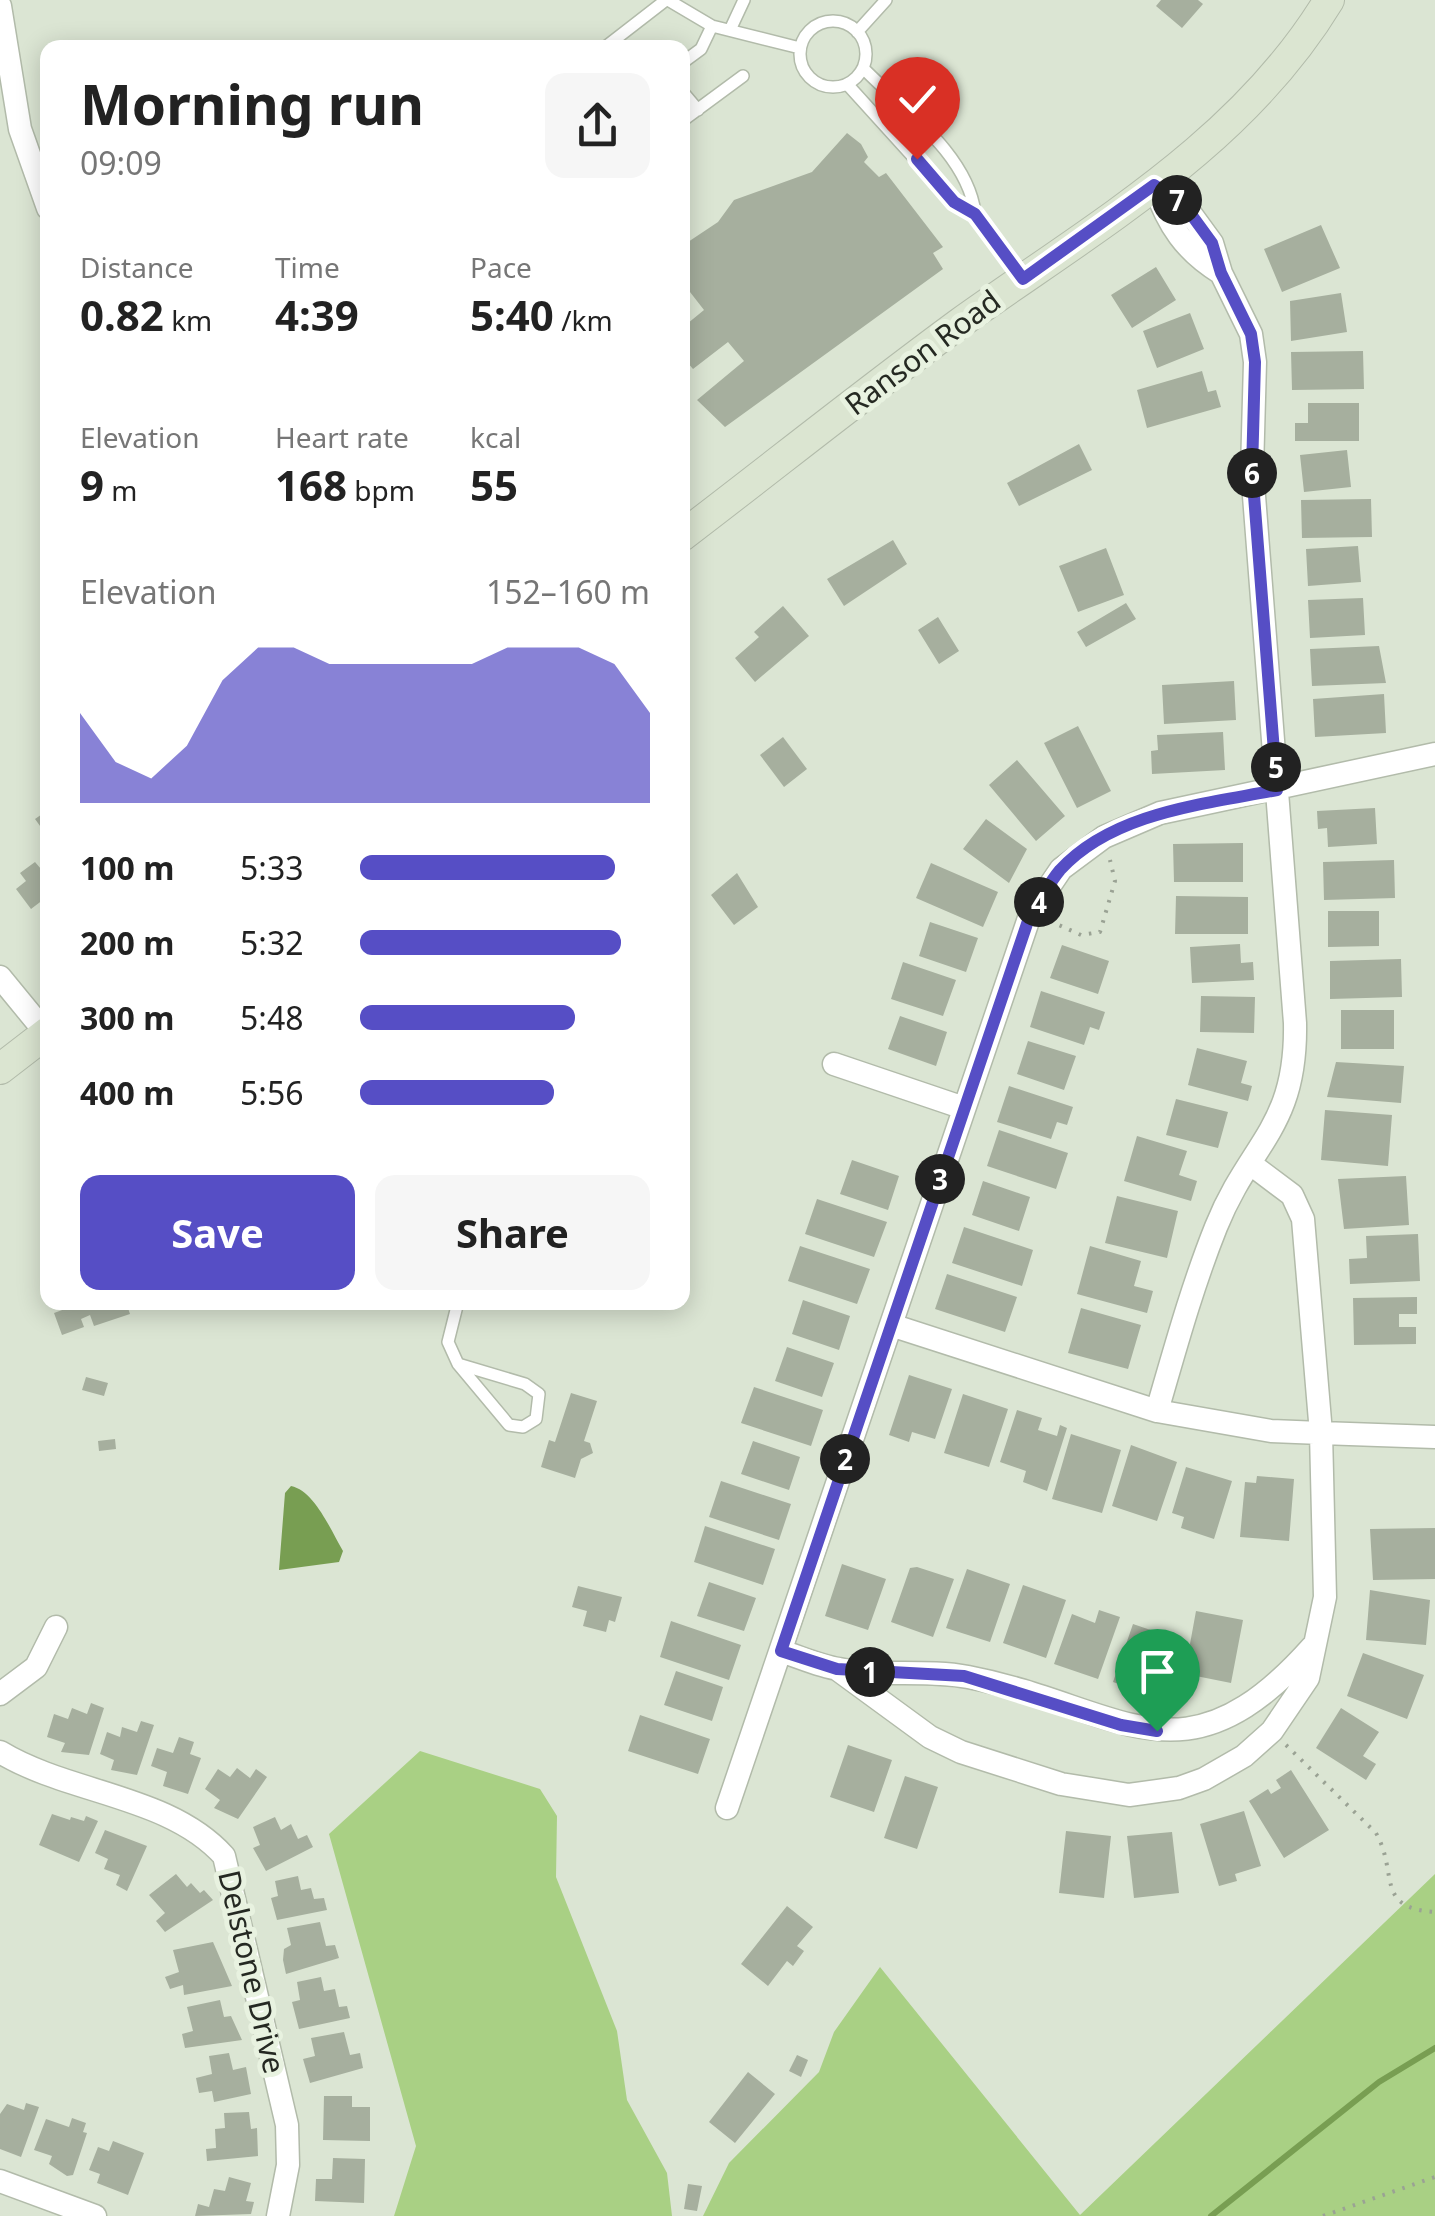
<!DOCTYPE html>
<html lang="en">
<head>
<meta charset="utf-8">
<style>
	:root { --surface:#fff; --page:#f6f6f6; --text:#222; --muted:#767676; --accent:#564ec5 }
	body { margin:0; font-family:"Noto Sans",sans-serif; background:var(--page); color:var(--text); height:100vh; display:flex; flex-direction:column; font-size:38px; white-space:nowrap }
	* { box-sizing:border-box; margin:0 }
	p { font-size:32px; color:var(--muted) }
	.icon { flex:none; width:55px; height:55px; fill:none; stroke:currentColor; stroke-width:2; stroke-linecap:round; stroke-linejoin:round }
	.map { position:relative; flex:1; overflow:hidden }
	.side { position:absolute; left:40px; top:40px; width:650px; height:1270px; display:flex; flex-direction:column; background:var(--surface); border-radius:20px; box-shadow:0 5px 25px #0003 }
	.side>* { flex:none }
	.pin { position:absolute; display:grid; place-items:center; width:85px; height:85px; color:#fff; margin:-102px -42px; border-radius:50% 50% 50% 0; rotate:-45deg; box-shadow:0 0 10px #0007 }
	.pin .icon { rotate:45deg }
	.km { position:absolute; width:50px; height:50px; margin:-25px; border-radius:50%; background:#222; color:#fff; font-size:28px; line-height:50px; text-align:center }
	.round { display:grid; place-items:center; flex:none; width:105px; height:105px; border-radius:20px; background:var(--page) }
	.headline { display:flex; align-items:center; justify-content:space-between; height:170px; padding:0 40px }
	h1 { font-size:55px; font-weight:700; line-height:75px }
	.metrics { display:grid; grid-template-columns:repeat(3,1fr); gap:15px; height:170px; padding:10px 40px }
	.metrics div { display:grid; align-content:center }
	.metrics b { font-size:42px; font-weight:700 }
	.metrics small { font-size:28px; font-weight:400 }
	.metrics p { font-size:28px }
	.chart { height:280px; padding:20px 40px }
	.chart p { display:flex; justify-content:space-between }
	.chart svg { width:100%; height:180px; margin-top:10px; fill:var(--accent); opacity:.7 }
	.primary-button { display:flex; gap:20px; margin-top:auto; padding:20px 40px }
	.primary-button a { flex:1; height:115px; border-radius:20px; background:var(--accent); color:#fff; font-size:40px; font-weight:700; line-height:115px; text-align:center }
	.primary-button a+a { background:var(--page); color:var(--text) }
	ul { padding:0 40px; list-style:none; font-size:32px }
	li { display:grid; grid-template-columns:160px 120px 1fr; align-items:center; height:75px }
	li i { height:25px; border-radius:12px; background:var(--accent) }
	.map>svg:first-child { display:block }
</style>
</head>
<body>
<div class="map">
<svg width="1435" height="2216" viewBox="0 0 1435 2216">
	<rect width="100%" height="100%" fill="#dbe5d3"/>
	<!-- green -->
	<path fill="#a9d084" d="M 420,1751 L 540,1789 L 557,1816 L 556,1877 L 617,2031 L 627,2100 L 667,2173 L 672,2216 L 394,2216 L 416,2146 L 329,1834 Z
		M 1435,1874 L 1435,2216 L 703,2216 L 729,2163 L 819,2072 L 834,2032 L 880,1967 L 1080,2215 Z"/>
	<!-- water -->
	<path fill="#789e52" d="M 291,1486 C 315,1491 331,1531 343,1551 L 339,1562 L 279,1570 L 285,1493 Z"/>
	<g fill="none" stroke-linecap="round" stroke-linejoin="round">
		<!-- stream -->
		<path stroke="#789e52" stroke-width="6" d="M 1211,2216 L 1379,2082 L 1435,2048"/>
	</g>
	<!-- building -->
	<path fill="#a6af9e" d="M 1161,0 L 1198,0 L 1203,4 L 1182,28 L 1156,6 Z
		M 847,133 L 861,144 L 868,157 L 864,162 L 879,177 L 886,173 L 943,247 L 933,253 L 943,269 L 725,427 L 697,400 L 744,361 L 728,342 L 693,369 L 682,356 L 682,328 L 704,310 L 690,292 L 682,296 L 682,246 L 718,222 L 734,200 L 812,172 Z
		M 1321,225 L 1340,268 L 1282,292 L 1264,249 Z
		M 1156,267 L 1176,300 L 1132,328 L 1111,295 Z
		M 1341,293 L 1347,332 L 1291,341 L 1290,301 Z
		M 1190,313 L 1204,349 L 1157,368 L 1143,331 Z
		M 1363,351 L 1364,389 L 1292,390 L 1291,352 Z
		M 1202,371 L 1208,392 L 1216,390 L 1221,407 L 1147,428 L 1137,390 Z
		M 1308,403 L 1359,403 L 1359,441 L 1295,441 L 1295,423 L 1308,423 Z
		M 1079,444 L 1092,470 L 1019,506 L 1007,483 Z
		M 1347,450 L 1351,487 L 1304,492 L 1300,455 Z
		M 1371,499 L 1372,537 L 1302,538 L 1301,500 Z
		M 893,540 L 907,564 L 844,606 L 827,579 Z
		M 1358,546 L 1361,582 L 1308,586 L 1306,549 Z
		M 1106,548 L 1124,595 L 1078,612 L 1059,566 Z
		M 1363,598 L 1365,635 L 1310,638 L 1308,600 Z
		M 1126,603 L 1136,619 L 1086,647 L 1077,632 Z
		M 783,606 L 809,636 L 755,682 L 735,658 L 759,637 L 754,632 Z
		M 938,617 L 959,651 L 939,664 L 918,630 Z
		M 1379,646 L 1386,683 L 1312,686 L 1310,649 Z
		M 1234,681 L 1236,720 L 1164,724 L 1162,685 Z
		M 1384,694 L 1386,733 L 1315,737 L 1313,699 Z
		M 1078,726 L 1111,791 L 1077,808 L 1044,743 Z
		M 1223,732 L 1225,770 L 1152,774 L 1151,751 L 1158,750 L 1157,735 Z
		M 783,737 L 807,769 L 784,787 L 760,755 Z
		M 1017,760 L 1065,816 L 1036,841 L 989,785 Z
		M 1375,808 L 1377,844 L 1328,847 L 1327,828 L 1318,829 L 1317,811 Z
		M 48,810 L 48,837 L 35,819 Z
		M 986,819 L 1027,849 L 1009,883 L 963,849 Z
		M 1243,843 L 1243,882 L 1174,882 L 1173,844 Z
		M 1394,860 L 1395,898 L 1324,900 L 1323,862 Z
		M 35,862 L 41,869 L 48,864 L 48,896 L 31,909 L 16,889 L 26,881 L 20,873 Z
		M 931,863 L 998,892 L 983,927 L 916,898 Z
		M 737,873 L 758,907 L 734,925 L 711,895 Z
		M 1176,896 L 1248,897 L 1248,934 L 1175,934 Z
		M 1328,911 L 1379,911 L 1379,946 L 1328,947 Z
		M 930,922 L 978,938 L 966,972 L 919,956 Z
		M 1240,944 L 1241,963 L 1253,962 L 1254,980 L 1192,983 L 1190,947 Z
		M 1062,945 L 1109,961 L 1098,994 L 1050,978 Z
		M 1401,959 L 1402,997 L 1330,999 L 1330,961 Z
		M 903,962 L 956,980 L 943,1016 L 891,999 Z
		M 1041,991 L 1105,1012 L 1099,1030 L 1090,1027 L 1084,1045 L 1030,1027 Z
		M 1201,996 L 1255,997 L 1254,1033 L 1200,1032 Z
		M 1341,1010 L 1394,1010 L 1394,1049 L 1341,1049 Z
		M 900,1016 L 947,1032 L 936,1066 L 888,1049 Z
		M 1028,1041 L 1076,1056 L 1064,1090 L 1017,1074 Z
		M 1197,1048 L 1247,1061 L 1241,1083 L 1252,1086 L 1248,1101 L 1188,1085 Z
		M 1336,1062 L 1404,1066 L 1401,1103 L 1327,1097 Z
		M 1009,1086 L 1073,1107 L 1067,1125 L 1057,1122 L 1051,1139 L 997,1122 Z
		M 1176,1099 L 1228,1112 L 1218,1148 L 1166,1135 Z
		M 1325,1110 L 1392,1115 L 1388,1166 L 1321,1160 Z
		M 999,1130 L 1068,1153 L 1056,1189 L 987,1166 Z
		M 1137,1136 L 1187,1151 L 1179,1175 L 1197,1181 L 1191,1201 L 1124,1181 Z
		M 852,1160 L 899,1176 L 888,1210 L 840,1194 Z
		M 1406,1176 L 1409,1225 L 1344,1229 L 1338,1179 Z
		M 983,1181 L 1030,1197 L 1019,1231 L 972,1215 Z
		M 1117,1196 L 1178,1211 L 1167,1258 L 1105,1243 Z
		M 817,1199 L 887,1222 L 874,1257 L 805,1234 Z
		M 964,1227 L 1033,1250 L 1022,1286 L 952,1263 Z
		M 1418,1234 L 1420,1281 L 1350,1284 L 1349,1259 L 1367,1258 L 1366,1236 Z
		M 800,1246 L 870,1269 L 857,1304 L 788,1281 Z
		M 1090,1246 L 1141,1261 L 1134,1286 L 1153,1291 L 1147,1313 L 1077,1294 Z
		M 947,1274 L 1017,1297 L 1005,1332 L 935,1309 Z
		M 1417,1297 L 1417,1314 L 1399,1314 L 1399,1327 L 1416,1327 L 1416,1344 L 1354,1345 L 1353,1298 Z
		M 803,1300 L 850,1316 L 839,1350 L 792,1334 Z
		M 84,1302 L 126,1302 L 130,1314 L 94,1326 L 90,1315 L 81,1319 L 84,1327 L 62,1335 L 54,1313 Z
		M 1081,1308 L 1141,1325 L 1128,1369 L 1068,1353 Z
		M 787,1347 L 834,1363 L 822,1397 L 775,1381 Z
		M 909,1375 L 952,1389 L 935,1439 L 912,1432 L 909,1442 L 889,1435 Z
		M 86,1377 L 108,1383 L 104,1396 L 82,1390 Z
		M 754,1387 L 823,1410 L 811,1446 L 741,1423 Z
		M 571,1393 L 597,1401 L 584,1441 L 590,1443 L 593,1453 L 581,1459 L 575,1478 L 541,1467 L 549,1440 L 555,1442 Z
		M 963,1394 L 1008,1409 L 989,1467 L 944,1453 Z
		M 1017,1410 L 1042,1418 L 1038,1430 L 1057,1436 L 1060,1425 L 1067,1428 L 1047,1491 L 1023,1482 L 1026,1471 L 1000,1462 Z
		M 1071,1434 L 1121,1450 L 1102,1513 L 1052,1499 Z
		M 115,1439 L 116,1449 L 99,1451 L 98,1441 Z
		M 753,1441 L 800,1457 L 789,1490 L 741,1474 Z
		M 1131,1445 L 1177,1462 L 1157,1521 L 1112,1506 Z
		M 1186,1467 L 1232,1481 L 1214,1539 L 1181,1528 L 1184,1517 L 1172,1513 Z
		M 1257,1476 L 1294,1479 L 1289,1541 L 1240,1537 L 1245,1482 L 1256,1483 Z
		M 721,1481 L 791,1504 L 779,1540 L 709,1517 Z
		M 705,1526 L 775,1549 L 763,1585 L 694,1562 Z
		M 1435,1528 L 1435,1579 L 1373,1580 L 1370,1529 Z
		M 842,1564 L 886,1579 L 868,1630 L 825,1616 Z
		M 917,1567 L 954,1579 L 933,1637 L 891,1622 L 910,1568 Z
		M 967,1569 L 1010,1584 L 990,1642 L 946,1628 Z
		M 709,1582 L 756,1598 L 744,1631 L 697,1616 Z
		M 1023,1585 L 1066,1600 L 1046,1658 L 1003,1643 Z
		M 578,1586 L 622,1597 L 615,1622 L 609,1620 L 606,1632 L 583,1626 L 587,1611 L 572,1607 Z
		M 1370,1590 L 1430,1600 L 1426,1645 L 1366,1640 Z
		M 1099,1610 L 1120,1617 L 1098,1679 L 1054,1664 L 1072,1614 L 1095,1623 Z
		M 1196,1611 L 1243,1620 L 1231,1683 L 1196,1676 L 1197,1668 L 1186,1666 Z
		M 671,1621 L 741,1645 L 729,1680 L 660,1657 Z
		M 1133,1624 L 1177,1639 L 1156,1697 L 1113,1682 Z
		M 1363,1653 L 1424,1675 L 1407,1719 L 1347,1696 Z
		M 676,1671 L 723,1687 L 712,1721 L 664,1705 Z
		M 91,1703 L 104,1708 L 89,1755 L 61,1752 L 65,1743 L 47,1737 L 54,1714 L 68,1719 L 72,1708 L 87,1714 Z
		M 1341,1708 L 1379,1732 L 1363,1756 L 1376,1764 L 1366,1780 L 1316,1748 Z
		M 640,1715 L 710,1739 L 698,1774 L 628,1751 Z
		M 141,1721 L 154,1725 L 137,1775 L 111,1770 L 114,1760 L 100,1754 L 107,1732 L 120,1737 L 122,1727 L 137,1732 Z
		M 179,1737 L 194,1742 L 190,1754 L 201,1758 L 188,1794 L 163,1786 L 167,1772 L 151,1766 L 157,1748 L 173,1753 Z
		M 848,1745 L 892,1760 L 874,1812 L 830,1797 Z
		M 237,1768 L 250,1778 L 256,1769 L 267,1777 L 238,1819 L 214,1808 L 220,1800 L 205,1789 L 218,1769 L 230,1777 Z
		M 1291,1770 L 1329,1830 L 1284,1858 L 1249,1801 L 1268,1789 L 1271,1794 L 1281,1788 L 1276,1780 Z
		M 905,1776 L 938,1787 L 917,1849 L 884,1838 Z
		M 1244,1811 L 1261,1866 L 1235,1874 L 1237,1881 L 1219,1886 L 1200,1824 Z
		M 52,1814 L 70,1820 L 71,1817 L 84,1821 L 86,1816 L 98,1821 L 79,1862 L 39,1845 Z
		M 275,1817 L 281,1830 L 291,1824 L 298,1839 L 307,1835 L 313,1847 L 266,1871 L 253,1848 L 260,1845 L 253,1827 Z
		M 105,1830 L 147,1846 L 127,1891 L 116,1885 L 120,1875 L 104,1869 L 108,1859 L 95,1853 Z
		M 1066,1831 L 1111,1836 L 1104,1898 L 1059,1893 Z
		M 1172,1832 L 1179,1893 L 1134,1898 L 1127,1836 Z
		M 176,1874 L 187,1887 L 191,1883 L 200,1893 L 204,1890 L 213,1900 L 165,1932 L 156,1921 L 165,1913 L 149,1895 Z
		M 298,1876 L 301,1890 L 311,1888 L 314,1899 L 324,1898 L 327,1910 L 277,1920 L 271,1898 L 278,1896 L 275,1881 Z
		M 787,1906 L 813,1927 L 797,1946 L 804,1951 L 793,1966 L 787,1961 L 768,1986 L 741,1964 Z
		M 320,1922 L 326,1946 L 335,1945 L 339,1958 L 286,1974 L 283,1960 L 284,1949 L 291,1945 L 287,1928 Z
		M 213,1942 L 232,1986 L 184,1995 L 183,1985 L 170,1989 L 165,1977 L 179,1972 L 173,1950 Z
		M 321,1977 L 324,1991 L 335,1989 L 339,2007 L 347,2006 L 350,2018 L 299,2029 L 292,2002 L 300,2000 L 297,1982 Z
		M 220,2000 L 224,2017 L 231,2016 L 242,2040 L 185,2048 L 182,2034 L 193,2031 L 187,2007 Z
		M 344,2032 L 350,2055 L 360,2053 L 363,2068 L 310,2083 L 303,2059 L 315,2056 L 311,2038 Z
		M 229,2053 L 233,2070 L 246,2067 L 251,2094 L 214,2102 L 212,2091 L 199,2093 L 196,2078 L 212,2074 L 209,2056 Z
		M 797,2055 L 808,2060 L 801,2077 L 789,2071 Z
		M 748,2072 L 775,2094 L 735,2143 L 709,2122 Z
		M 324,2096 L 352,2096 L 352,2107 L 370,2107 L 370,2141 L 323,2140 Z
		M 26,2103 L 39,2107 L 21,2157 L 0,2149 L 0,2114 L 7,2104 L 24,2110 Z
		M 249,2112 L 251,2129 L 257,2128 L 258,2156 L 207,2161 L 206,2149 L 216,2148 L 215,2129 L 225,2128 L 224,2113 Z
		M 72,2118 L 86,2123 L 83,2132 L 87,2133 L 73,2175 L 67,2176 L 49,2164 L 52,2156 L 34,2150 L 46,2119 L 69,2127 Z
		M 113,2141 L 144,2153 L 128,2195 L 97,2183 L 100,2174 L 89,2170 L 98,2147 L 109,2151 Z
		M 333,2158 L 365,2159 L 364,2203 L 315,2201 L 316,2179 L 332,2179 Z
		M 229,2177 L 251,2183 L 246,2201 L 254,2202 L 251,2214 L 195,2216 L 198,2204 L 209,2207 L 214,2189 L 225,2191 Z
		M 688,2184 L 702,2186 L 697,2211 L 684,2209 Z"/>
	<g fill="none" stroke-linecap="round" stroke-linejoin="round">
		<!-- lane casing -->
		<g stroke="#b2bbaa" stroke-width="14">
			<path id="lane" d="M 668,0 L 712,26 L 800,48
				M800 54a33 33 0 1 1 66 0a33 33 0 1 1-66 0Z
				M 730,30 L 744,0
				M 857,32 L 886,0
				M 604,48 L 666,0
				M 682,63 L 701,49 L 712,26
				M 863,68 C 903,109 968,155 975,213
				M 847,84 L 954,202 L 975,213 L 1021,276
				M 682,91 L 698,110
				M 682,121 L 743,76
				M 458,1364 L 525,1384 L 539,1394 L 536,1419 L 523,1427 L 509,1425 L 458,1364 L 448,1342 L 458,1302"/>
		</g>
		<!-- street casing -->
		<g stroke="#b2bbaa" stroke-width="25">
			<path id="street" d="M 0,6 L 20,129 L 48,208
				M 1154,185 C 1168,225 1185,251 1221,273
				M 0,977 L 46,1033
				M 834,1064 L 964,1108
				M 1252,1165 L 1292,1195 L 1303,1219 L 1321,1433 L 1435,1437
				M 891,1325 L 1157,1411 C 1175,1349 1192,1287 1216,1227 C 1250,1142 1297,1128 1295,1023 L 1252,470 L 1255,362 L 1251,334 L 1221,273 L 1212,243 L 1185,206 L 1154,185
				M 781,1651 C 800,1657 819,1666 839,1669 C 881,1677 926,1669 968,1677 C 1120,1706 1181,1794 1312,1647
				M 837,1669 L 930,1737 L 961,1752 L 1061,1784 L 1129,1795 L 1179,1788 L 1204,1779 L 1244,1756 L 1272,1731 L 1308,1678 L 1325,1597 L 1321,1433 L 1271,1431 L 1157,1411
				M 0,1694 L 36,1667 L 56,1627
				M 0,1752 C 69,1794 169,1795 224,1856 L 287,2125 L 288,2165 L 278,2216
				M 727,1808 L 1030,915 L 1061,869 L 1104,837 L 1160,813 L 1435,754
				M 0,2181 L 95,2216"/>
		</g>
		<!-- secondary casing -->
		<g stroke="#b2bbaa" stroke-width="32">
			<path id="secondary" d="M 682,536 C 775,465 866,392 960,323 C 1094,227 1242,144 1329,0
				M 0,1069 L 48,1032"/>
		</g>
		<!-- path -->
		<path stroke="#9aa294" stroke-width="4" stroke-dasharray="2.5 8" stroke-linecap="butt" d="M 1050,921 L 1081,935 L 1100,932 L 1115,881 L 1110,860
			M 1286,1745 L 1376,1833 C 1399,1874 1374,1908 1435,1912
			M 1323,2216 L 1435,2177"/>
		<!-- lane -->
		<use href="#lane" stroke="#fff" stroke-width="11"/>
		<!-- street -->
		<use href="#street" stroke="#fff" stroke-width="22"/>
		<!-- secondary -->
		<use href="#secondary" stroke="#dbe5d1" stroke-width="30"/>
	</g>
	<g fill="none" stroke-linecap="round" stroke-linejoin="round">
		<!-- route casing -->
		<g stroke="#fff" stroke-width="20">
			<path id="route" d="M 917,159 L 954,202 L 975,214 L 1023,279 L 1154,185 L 1185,206 L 1212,243 L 1221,273 L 1251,334 L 1255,362 L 1252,470 L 1277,790 C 1205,804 1113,812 1060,870 C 1049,883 1040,901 1030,915 L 781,1651 L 837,1669 L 964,1676 L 1121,1725 L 1157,1731"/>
		</g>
		<!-- route -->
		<use href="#route" stroke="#564ec5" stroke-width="12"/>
	</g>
	<g text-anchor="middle" stroke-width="10" stroke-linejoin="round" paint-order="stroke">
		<!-- street labels -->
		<g font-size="30" fill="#252922" stroke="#e8f2e0">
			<text transform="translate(923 353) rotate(-37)" y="10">Ranson Road</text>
			<text transform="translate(251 1972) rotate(77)" y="10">Delstone Drive</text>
		</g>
	</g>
</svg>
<div class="pin" style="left:1157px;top:1731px;background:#1e9e55"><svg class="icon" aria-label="arrive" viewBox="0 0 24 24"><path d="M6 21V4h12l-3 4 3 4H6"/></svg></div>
<div class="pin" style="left:917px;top:159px;background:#d93025"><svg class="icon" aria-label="check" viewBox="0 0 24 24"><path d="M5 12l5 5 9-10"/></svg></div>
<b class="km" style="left:870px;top:1672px">1</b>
<b class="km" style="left:845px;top:1459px">2</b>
<b class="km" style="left:940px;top:1179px">3</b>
<b class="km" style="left:1039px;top:902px">4</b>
<b class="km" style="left:1276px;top:767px">5</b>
<b class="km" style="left:1252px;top:473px">6</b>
<b class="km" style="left:1177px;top:200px">7</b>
<section class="side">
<div class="headline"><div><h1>Morning run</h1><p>09:09</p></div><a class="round"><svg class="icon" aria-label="share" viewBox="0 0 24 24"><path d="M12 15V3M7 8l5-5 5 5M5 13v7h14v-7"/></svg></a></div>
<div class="metrics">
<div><p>Distance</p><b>0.82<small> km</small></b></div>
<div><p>Time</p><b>4:39</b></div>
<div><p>Pace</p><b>5:40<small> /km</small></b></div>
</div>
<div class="metrics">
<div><p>Elevation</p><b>9<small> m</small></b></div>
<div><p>Heart rate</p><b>168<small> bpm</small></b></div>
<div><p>kcal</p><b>55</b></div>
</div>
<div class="chart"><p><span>Elevation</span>152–160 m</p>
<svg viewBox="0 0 160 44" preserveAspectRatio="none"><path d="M0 44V22L10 34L20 38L30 30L40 14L50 6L60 6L70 10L80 10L90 10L100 10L110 10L120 6L130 6L140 6L150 10L160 22V44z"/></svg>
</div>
<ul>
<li><b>100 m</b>5:33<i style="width:88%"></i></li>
<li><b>200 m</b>5:32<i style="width:90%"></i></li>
<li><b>300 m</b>5:48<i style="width:74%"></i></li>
<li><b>400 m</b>5:56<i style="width:67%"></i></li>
</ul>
<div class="primary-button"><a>Save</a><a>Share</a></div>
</section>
</div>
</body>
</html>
